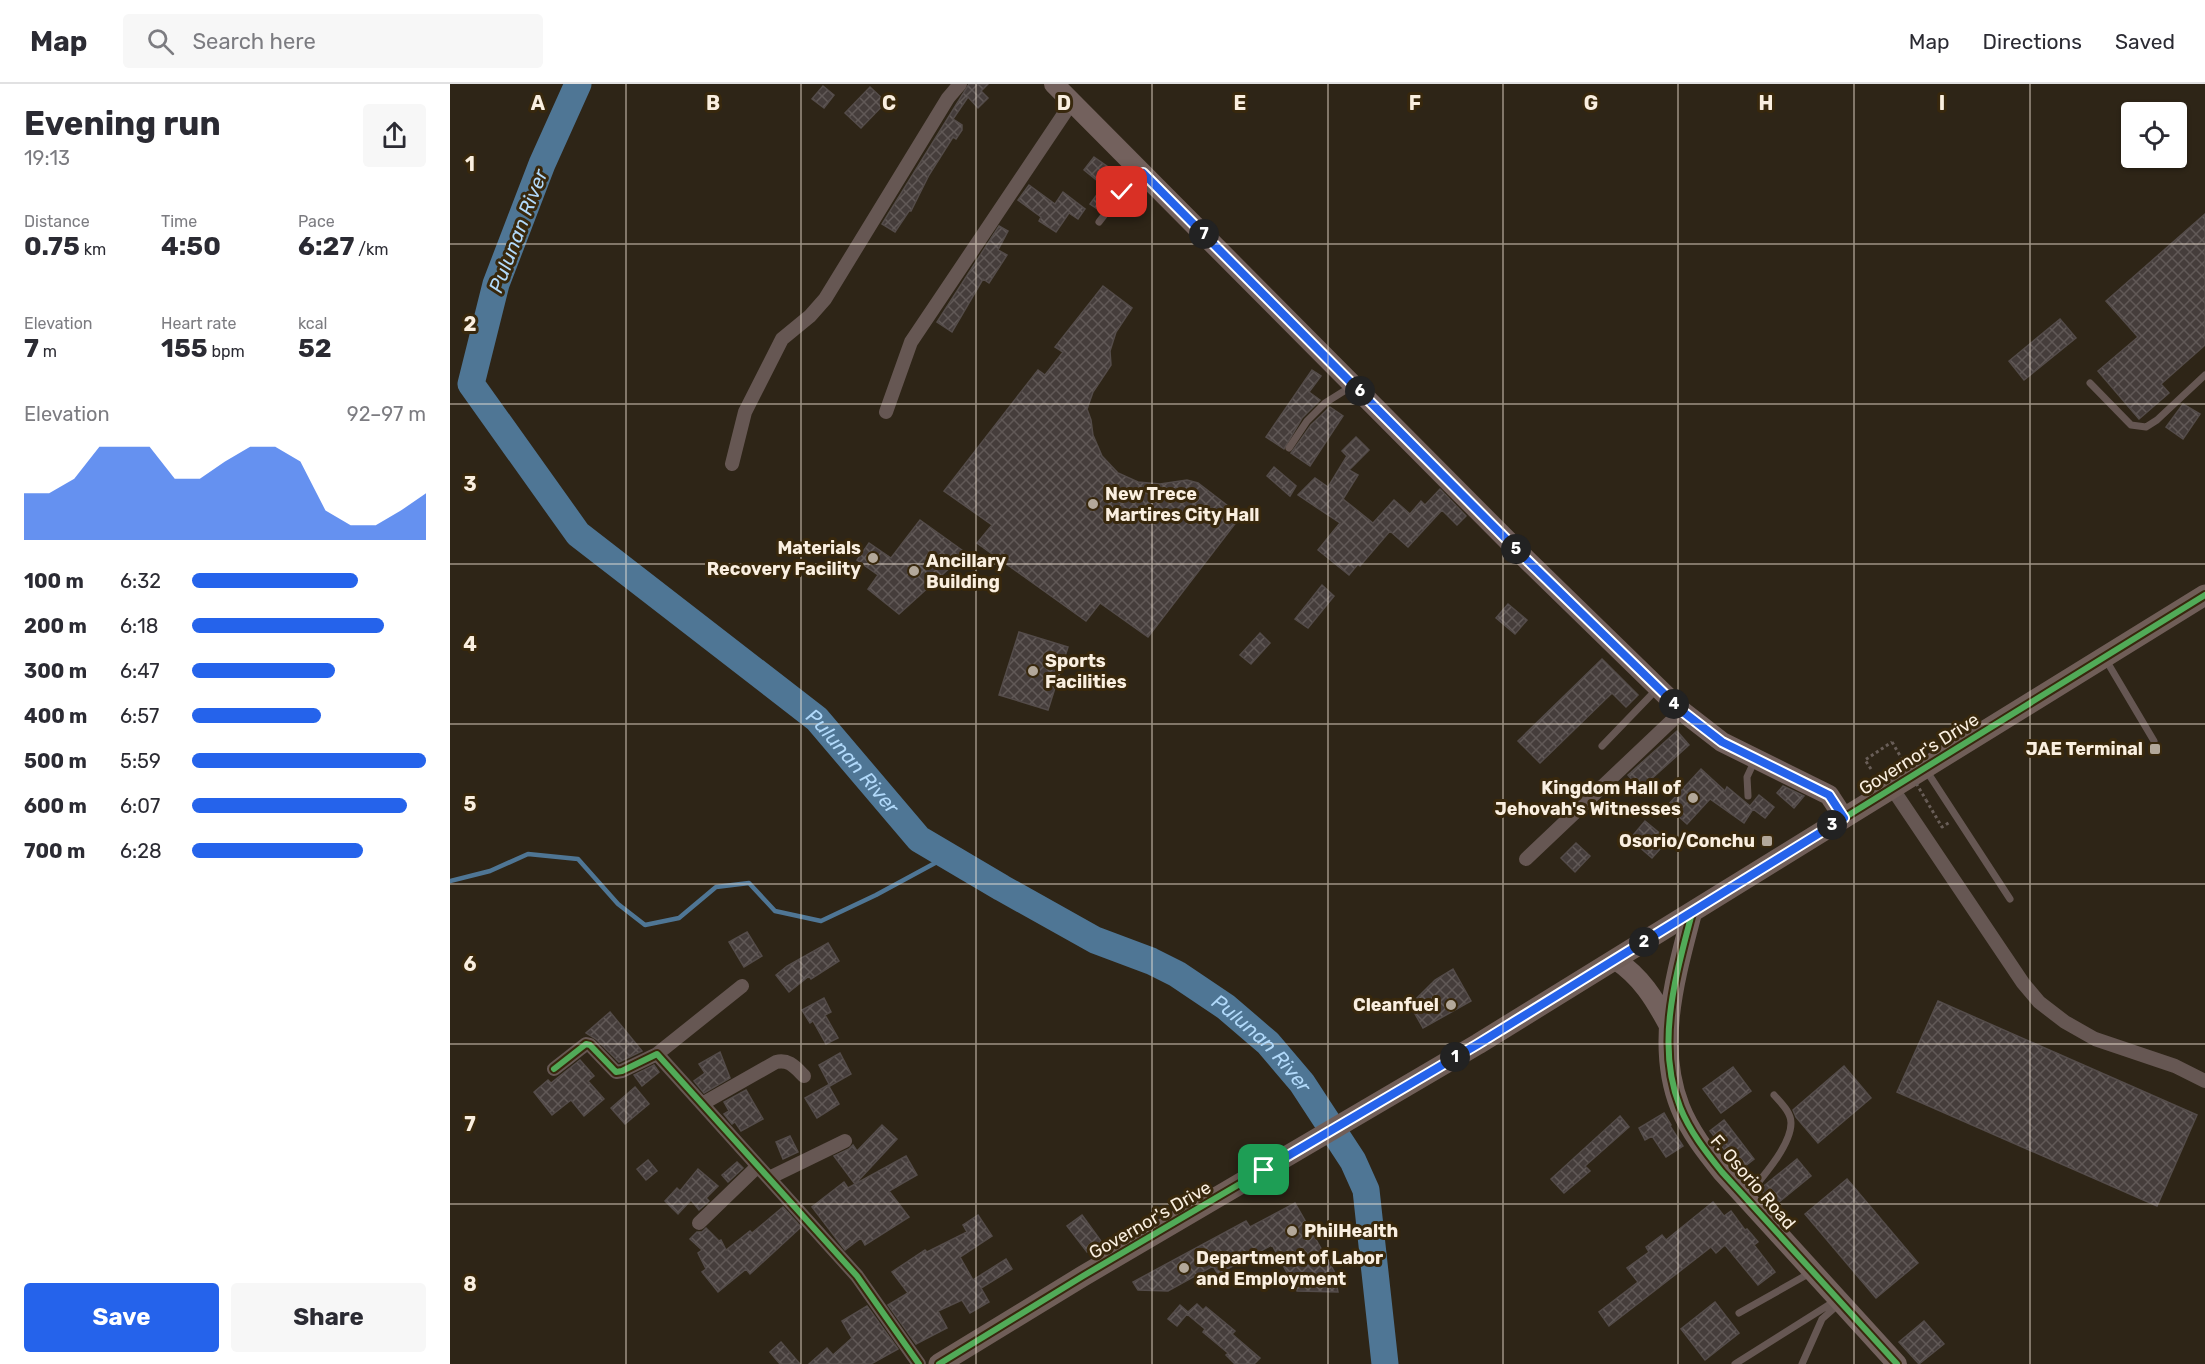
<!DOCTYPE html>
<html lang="en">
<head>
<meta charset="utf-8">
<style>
	:root { --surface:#fff; --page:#f7f7f7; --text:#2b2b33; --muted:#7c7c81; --line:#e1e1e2; --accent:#2563eb }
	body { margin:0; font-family:Rubik,sans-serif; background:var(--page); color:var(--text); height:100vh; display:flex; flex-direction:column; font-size:22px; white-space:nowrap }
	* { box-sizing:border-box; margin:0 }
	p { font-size:20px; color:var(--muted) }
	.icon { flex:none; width:33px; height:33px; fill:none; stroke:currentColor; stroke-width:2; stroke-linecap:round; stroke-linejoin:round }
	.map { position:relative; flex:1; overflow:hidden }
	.side { display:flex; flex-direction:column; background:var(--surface); width:450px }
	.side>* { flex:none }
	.tools { position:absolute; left:1671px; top:18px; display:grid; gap:12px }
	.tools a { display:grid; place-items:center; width:66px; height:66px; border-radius:6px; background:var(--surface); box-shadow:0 2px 4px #0004; font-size:30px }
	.pin { position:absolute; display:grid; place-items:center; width:51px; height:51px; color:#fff; margin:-26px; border-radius:12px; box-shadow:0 3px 9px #0006 }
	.km { position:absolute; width:30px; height:30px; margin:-15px; border-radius:50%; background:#222; color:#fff; font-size:16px; line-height:30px; text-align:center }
	.round { display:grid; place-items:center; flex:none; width:63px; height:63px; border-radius:6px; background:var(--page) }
	.headline { display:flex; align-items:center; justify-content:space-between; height:102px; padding:0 24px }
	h1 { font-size:33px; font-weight:700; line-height:45px }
	.stats { display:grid; grid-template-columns:repeat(3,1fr); gap:9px; height:102px; padding:6px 24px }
	.stats div { display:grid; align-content:center }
	.stats b { font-size:26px; font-weight:700 }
	.stats small { font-size:16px; font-weight:400 }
	.stats p { font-size:16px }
	.chart { height:168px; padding:12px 24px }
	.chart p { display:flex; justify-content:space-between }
	.chart svg { width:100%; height:108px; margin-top:6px; fill:var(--accent); opacity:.7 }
	.action { display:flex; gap:12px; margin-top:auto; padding:12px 24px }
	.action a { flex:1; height:69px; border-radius:6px; background:var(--accent); color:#fff; font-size:24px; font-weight:700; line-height:69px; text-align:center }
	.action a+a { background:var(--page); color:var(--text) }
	ul { padding:0 24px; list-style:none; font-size:20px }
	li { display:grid; grid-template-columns:96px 72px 1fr; align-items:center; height:45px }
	li i { height:15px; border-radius:8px; background:var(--accent) }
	header { display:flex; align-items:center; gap:36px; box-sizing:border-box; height:84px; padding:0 30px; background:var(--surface); border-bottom:2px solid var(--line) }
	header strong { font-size:28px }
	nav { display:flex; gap:33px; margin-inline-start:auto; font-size:21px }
	.search { width:420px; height:54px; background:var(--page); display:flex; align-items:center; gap:15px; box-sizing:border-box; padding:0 21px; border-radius:6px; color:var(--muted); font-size:22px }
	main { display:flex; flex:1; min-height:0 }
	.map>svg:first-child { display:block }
</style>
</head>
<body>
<header>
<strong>Map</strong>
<div class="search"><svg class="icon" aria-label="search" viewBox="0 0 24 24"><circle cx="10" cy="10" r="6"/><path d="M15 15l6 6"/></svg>Search here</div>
<nav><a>Map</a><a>Directions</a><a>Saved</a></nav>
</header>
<main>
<section class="side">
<div class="headline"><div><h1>Evening run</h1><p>19:13</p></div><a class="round"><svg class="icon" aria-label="share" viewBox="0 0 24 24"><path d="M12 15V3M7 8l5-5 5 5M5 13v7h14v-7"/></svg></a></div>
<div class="stats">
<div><p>Distance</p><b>0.75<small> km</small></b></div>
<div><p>Time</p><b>4:50</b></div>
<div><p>Pace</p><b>6:27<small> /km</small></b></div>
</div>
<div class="stats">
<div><p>Elevation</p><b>7<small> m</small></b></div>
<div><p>Heart rate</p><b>155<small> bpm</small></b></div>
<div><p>kcal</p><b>52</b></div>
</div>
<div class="chart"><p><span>Elevation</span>92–97 m</p>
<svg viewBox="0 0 160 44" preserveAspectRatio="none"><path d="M0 44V25L10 25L20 19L30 6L40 6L50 6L60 19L70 19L80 12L90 6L100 6L110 12L120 32L130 38L140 38L150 32L160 25V44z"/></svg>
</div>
<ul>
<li><b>100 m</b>6:32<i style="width:71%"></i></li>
<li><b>200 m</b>6:18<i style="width:82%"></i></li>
<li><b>300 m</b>6:47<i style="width:61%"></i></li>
<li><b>400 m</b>6:57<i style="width:55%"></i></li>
<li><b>500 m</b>5:59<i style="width:100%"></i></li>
<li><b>600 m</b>6:07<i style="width:92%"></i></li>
<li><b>700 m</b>6:28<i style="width:73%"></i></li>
</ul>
<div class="action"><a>Save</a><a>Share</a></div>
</section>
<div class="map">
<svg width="1755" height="1280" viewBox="0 0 1755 1280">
	<defs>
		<pattern id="building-cross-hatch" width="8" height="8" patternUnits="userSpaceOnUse" patternTransform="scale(1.5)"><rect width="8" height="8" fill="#453d3b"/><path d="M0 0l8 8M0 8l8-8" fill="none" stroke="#615957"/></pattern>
	</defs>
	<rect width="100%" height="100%" fill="#2e2517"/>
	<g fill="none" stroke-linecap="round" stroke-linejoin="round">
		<!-- stream -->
		<path stroke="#4f7695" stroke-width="4.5" d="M 0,797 L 40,787 L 78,770 L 128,775 L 168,820 L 195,841 L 229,834 L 266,803 L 299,799 L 325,827 L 371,837 L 426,811 L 498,772"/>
		<!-- river -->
		<path stroke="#4f7695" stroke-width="27" id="s1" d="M 128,0 L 92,80 L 46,200 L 21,300 L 128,450 L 367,635 L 469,755 L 552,804 L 645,856 L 701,877 L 727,890 L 776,923 L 818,959 L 852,999 L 903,1077 L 916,1106 L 935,1280"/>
	</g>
	<!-- building -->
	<path fill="url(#building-cross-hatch)" stroke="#544c4a" stroke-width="1.5" d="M 519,0 L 538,0 L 531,7 L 538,14 L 528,24 L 518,13 L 503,35 L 512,41 L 512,46 L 506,55 L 503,53 L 479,91 L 461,127 L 459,127 L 445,148 L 432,140 Z
		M 373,2 L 384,11 L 374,24 L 362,15 Z
		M 420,3 L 436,18 L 411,44 L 395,29 Z
		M 644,73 L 661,85 L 650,99 L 634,86 Z
		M 579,101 L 605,120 L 613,108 L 635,125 L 628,135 L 619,129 L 606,148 L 589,137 L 591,133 L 568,116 Z
		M 651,105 L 660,112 L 649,126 L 640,120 Z
		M 1755,130 L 1755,261 L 1711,300 L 1719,309 L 1689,335 L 1648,287 L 1688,253 L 1656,217 Z
		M 549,142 L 558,147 L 548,166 L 557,171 L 539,199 L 533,195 L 502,248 L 487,238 Z
		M 653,202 L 682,224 L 666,248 L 660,267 L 661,281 L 643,308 L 637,325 L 641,336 L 643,351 L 652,372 L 668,389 L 688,398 L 710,400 L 737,396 L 748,399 L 791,432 L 698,553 L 650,519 L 636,537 L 527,459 L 542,441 L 494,407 L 588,286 L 595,291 L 613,268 L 605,263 Z
		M 1610,235 L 1626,254 L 1574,296 L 1559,277 Z
		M 862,286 L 871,292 L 859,308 L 870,316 L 852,334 L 834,365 L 816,353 Z
		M 1733,320 L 1750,330 L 1733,355 L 1716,343 Z
		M 880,323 L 893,332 L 860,382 L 841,369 L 861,341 Z
		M 906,353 L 919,366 L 899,386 L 908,391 L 893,415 L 923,439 L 944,416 L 960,430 L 971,417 L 975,421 L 990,405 L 1016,432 L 1007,441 L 992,426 L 958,463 L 940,447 L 910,482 L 908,480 L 899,491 L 868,466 L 890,439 L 848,411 L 865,394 L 878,403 L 897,372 L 892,367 Z
		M 824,383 L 846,402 L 840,412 L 817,392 Z
		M 470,436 L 516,469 L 449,530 L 418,505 L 428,491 L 407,476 L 419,459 L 441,474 Z
		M 872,501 L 884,512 L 858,544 L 845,535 Z
		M 1058,520 L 1077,536 L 1065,550 L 1046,534 Z
		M 569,548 L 618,563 L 598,626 L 549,611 Z
		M 810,549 L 820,559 L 801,580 L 790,571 Z
		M 1152,575 L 1188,611 L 1176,623 L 1162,609 L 1090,679 L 1068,657 Z
		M 1227,647 L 1239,661 L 1190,705 L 1178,691 Z
		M 1251,685 L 1275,707 L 1277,703 L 1300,722 L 1309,711 L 1324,723 L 1315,734 L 1303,725 L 1294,739 L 1260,715 L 1237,740 L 1217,722 Z
		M 1333,702 L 1354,712 L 1344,724 L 1327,709 Z
		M 1195,737 L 1218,756 L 1202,774 L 1180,755 Z
		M 1126,759 L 1140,772 L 1125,788 L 1111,774 Z
		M 297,848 L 312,872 L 294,883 L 279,858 Z
		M 378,859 L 389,877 L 361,895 L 359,892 L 339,908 L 326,891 L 337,882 Z
		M 1003,885 L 1021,917 L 973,944 L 960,921 L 985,896 Z
		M 374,914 L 381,928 L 375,931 L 388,954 L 376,960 L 363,937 L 360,939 L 352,926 Z
		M 1488,917 L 1747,1031 L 1707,1122 L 1447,1008 Z
		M 160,928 L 192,967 L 169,978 L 146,955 L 136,949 Z
		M 270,968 L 280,994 L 254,1009 L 244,997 L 255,989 L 249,980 Z
		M 390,969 L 401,990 L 380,1002 L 369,981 Z
		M 130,976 L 144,992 L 138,997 L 154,1015 L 134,1032 L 121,1016 L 102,1031 L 84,1008 L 98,996 L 101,999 Z
		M 204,981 L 209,988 L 192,1002 L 184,991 Z
		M 1394,982 L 1421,1014 L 1368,1059 L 1346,1033 L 1343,1026 Z
		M 1283,983 L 1301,1007 L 1271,1029 L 1253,1005 Z
		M 378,1001 L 389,1020 L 367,1034 L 355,1014 Z
		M 185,1003 L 199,1020 L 175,1040 L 161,1024 Z
		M 296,1006 L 313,1035 L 291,1047 L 285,1038 L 282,1040 L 274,1030 L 279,1027 L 274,1018 Z
		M 1214,1029 L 1221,1041 L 1220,1042 L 1233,1062 L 1216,1073 L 1202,1052 L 1195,1056 L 1189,1044 Z
		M 1170,1032 L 1179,1043 L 1135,1082 L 1140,1087 L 1114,1109 L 1101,1095 Z
		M 1274,1036 L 1304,1075 L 1290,1086 L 1260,1047 Z
		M 432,1041 L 447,1055 L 405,1100 L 384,1072 L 399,1065 L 403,1061 L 407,1067 Z
		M 340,1052 L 348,1068 L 333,1075 L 326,1058 Z
		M 456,1072 L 467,1091 L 439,1107 L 459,1133 L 415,1161 L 411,1154 L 395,1166 L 362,1123 L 394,1098 L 398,1104 Z
		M 1347,1075 L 1361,1092 L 1324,1122 L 1310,1105 Z
		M 198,1076 L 207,1087 L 196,1096 L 187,1085 Z
		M 287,1078 L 293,1084 L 278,1098 L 272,1091 Z
		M 248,1085 L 268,1102 L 256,1114 L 259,1117 L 249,1126 L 241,1116 L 228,1130 L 215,1117 L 227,1104 L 230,1107 Z
		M 1397,1095 L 1468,1179 L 1426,1214 L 1355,1130 Z
		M 1263,1118 L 1274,1132 L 1281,1127 L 1295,1146 L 1297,1145 L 1308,1158 L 1304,1161 L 1325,1188 L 1308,1201 L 1275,1161 L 1266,1169 L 1261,1163 L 1159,1242 L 1149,1228 L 1188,1198 L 1177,1184 L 1199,1168 L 1196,1163 L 1212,1151 L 1216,1156 Z
		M 845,1119 L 884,1187 L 888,1208 L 847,1207 L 822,1161 L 768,1190 L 763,1182 L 718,1207 L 688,1206 L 683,1198 L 796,1137 L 800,1143 Z
		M 333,1123 L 351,1143 L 300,1190 L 296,1185 L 268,1208 L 252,1188 L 256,1185 L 248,1169 L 252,1166 L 240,1155 L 247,1148 L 252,1148 L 256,1144 L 269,1157 L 271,1156 L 276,1166 L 300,1147 L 302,1149 Z
		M 528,1131 L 542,1152 L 510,1173 L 523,1196 L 556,1175 L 562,1185 L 531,1204 L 539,1218 L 520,1229 L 512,1216 L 488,1227 L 497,1244 L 466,1260 L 438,1221 L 458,1209 L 442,1188 L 475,1166 L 477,1168 L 517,1148 L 513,1141 Z
		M 632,1131 L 651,1157 L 637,1168 L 617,1142 Z
		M 1265,1218 L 1289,1249 L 1255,1276 L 1231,1245 Z
		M 747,1220 L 753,1226 L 756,1223 L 785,1247 L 782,1250 L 810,1274 L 804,1280 L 785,1280 L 776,1271 L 778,1269 L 753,1248 L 755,1245 L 737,1230 L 727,1242 L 718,1235 L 730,1221 L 738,1228 Z
		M 417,1222 L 448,1265 L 421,1280 L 359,1280 L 377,1264 L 383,1271 L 402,1254 L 392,1237 Z
		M 1474,1237 L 1494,1260 L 1469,1280 L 1449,1258 Z
		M 331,1258 L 350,1280 L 330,1280 L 320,1268 Z"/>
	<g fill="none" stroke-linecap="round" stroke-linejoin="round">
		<!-- path -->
		<path stroke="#695e58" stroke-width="3" stroke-dasharray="3 3" stroke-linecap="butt" d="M 1421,685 L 1415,676 L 1442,658
			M 1476,716 L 1492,743 L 1500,738"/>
		<!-- lane -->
		<path stroke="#665753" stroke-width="7" d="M 649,138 L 672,108 L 691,91
			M 1640,299 L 1681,341 L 1696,343 L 1707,336 L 1755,291
			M 839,364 L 857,337 L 875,319 L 902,302
			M 1656,576 L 1704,657
			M 1152,662 L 1206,606
			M 1476,686 L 1560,815
			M 1298,712 L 1297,693 L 1304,678
			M 1297,1112 C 1311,1095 1341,1062 1341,1039 C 1341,1028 1331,1019 1324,1011
			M 1289,1229 L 1360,1189
			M 1285,1280 L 1385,1217
			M 1352,1280 L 1372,1235 L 1389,1220"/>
		<!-- street -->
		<path stroke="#665753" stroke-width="14" d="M 436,328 L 461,258 L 622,18
			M 282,380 L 295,328 L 332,255 L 360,232 L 375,215 L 498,14 L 510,0
			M 1442,704 L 1573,899 L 1589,918 L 1615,938 L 1645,955 L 1725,982 L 1755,997
			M 1076,775 L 1232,627
			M 207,970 L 292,902
			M 104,985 L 136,960 L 140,961 L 166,988 L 172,987 L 207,970 L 407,1192 L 469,1280
			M 252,1020 L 326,978 C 339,975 345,983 354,992
			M 319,1094 L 395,1057
			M 249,1139 L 308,1082"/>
		<!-- secondary -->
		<path stroke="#73615d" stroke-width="20" d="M 604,0 L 1076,475 L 1232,627 L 1272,658 L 1379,711 L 1394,734
			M 1242,829 C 1226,891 1205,960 1230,1023 C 1240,1048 1256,1068 1272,1088 L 1447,1280
			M 1166,876 C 1191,893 1204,914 1218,940"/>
		<!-- primary -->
		<path stroke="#705e58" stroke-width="21" d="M 489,1280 L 633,1192 L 1028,960 L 1755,511"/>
		<!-- path-bridge -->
		<path stroke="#695e58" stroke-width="3" stroke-dasharray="3 3" stroke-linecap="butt" d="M 1442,658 L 1476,716"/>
		<!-- cycleway casing -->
		<g stroke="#38280d" stroke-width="10">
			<path id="cycleway" d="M 1242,829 C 1226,891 1205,960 1230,1023 C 1240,1048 1256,1068 1272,1088 L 1447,1280
				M 104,985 L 136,960 L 140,961 L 166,988 L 172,987 L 207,970 L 407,1192 L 469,1280
				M 489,1280 L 633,1192 L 1028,960 L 1755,511"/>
		</g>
		<!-- cycleway -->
		<use href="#cycleway" stroke="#51ab58" stroke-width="6"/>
	</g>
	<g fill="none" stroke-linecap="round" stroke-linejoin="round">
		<!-- route casing -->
		<g stroke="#fff" stroke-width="12">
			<path id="route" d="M 672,108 L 693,89 L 1076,475 L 1232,627 L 1272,658 L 1379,711 L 1394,734 L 1028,960 L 814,1086"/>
		</g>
		<!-- route -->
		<use href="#route" stroke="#2563eb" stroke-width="8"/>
	</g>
	<!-- grid -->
	<path fill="none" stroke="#faefe0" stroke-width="1.5" stroke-opacity="0.55" d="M 176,0 L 176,1280M 351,0 L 351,1280M 526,0 L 526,1280M 702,0 L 702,1280M 878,0 L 878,1280M 1053,0 L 1053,1280M 1228,0 L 1228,1280M 1404,0 L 1404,1280M 1580,0 L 1580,1280M 0,160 L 1755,160M 0,320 L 1755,320M 0,480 L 1755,480M 0,640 L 1755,640M 0,800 L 1755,800M 0,960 L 1755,960M 0,1120 L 1755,1120"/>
	<!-- markers -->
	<g fill="#b3a89a" stroke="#38280d" stroke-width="2">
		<circle cx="643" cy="420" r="6"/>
		<circle cx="423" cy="474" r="6"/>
		<circle cx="464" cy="487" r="6"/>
		<circle cx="583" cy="587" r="6"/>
		<rect x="1699" y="659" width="12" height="12" rx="3"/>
		<circle cx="1243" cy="714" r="6"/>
		<rect x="1311" y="751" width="12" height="12" rx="3"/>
		<circle cx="1001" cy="921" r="6"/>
		<circle cx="842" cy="1147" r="6"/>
		<circle cx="734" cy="1184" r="6"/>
	</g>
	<g text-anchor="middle" stroke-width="6" stroke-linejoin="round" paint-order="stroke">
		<!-- poi labels -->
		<g font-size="18" font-weight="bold" fill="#faefe0" stroke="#38280d" text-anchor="start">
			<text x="655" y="416">New Trece<tspan x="655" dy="21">Martires City Hall</tspan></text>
			<text x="411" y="470" text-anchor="end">Materials<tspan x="411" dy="21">Recovery Facility</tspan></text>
			<text x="476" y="483">Ancillary<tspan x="476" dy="21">Building</tspan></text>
			<text x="595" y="583">Sports<tspan x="595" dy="21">Facilities</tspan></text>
			<text x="1693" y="671" text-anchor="end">JAE Terminal</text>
			<text x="1231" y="710" text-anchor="end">Kingdom Hall of<tspan x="1231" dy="21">Jehovah's Witnesses</tspan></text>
			<text x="1305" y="763" text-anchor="end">Osorio/Conchu</text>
			<text x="989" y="927" text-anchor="end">Cleanfuel</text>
			<text x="854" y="1153">PhilHealth</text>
			<text x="746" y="1180">Department of Labor<tspan x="746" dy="21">and Employment</tspan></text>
		</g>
		<!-- street labels -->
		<g font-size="18" fill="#faefe0" stroke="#38280d">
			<text transform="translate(1469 670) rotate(-32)" y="6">Governor's Drive</text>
			<text transform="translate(1303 1098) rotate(49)" y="6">F. Osorio Road</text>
			<text transform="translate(700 1136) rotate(-30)" y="6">Governor's Drive</text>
		</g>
		<!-- water labels -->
		<g font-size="20" font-style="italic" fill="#b1d9fa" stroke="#38280d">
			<text transform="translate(68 147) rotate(-69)" y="7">Pulunan River</text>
			<text dy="7" stroke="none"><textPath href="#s1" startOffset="861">Pulunan River</textPath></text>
			<text dy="7" stroke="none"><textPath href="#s1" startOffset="1365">Pulunan River</textPath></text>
		</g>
	</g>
	<g font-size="20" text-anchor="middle" font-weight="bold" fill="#faefe0" stroke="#38280d" stroke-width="6" stroke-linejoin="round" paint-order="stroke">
		<text x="88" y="26">A</text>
		<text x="263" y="26">B</text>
		<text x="439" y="26">C</text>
		<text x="614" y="26">D</text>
		<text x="790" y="26">E</text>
		<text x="965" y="26">F</text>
		<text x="1141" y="26">G</text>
		<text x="1316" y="26">H</text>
		<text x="1492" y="26">I</text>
		<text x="20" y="87">1</text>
		<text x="20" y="247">2</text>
		<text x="20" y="407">3</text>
		<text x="20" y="567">4</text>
		<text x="20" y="727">5</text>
		<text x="20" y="887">6</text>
		<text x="20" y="1047">7</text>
		<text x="20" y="1207">8</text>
	</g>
</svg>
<div class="tools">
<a><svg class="icon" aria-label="locate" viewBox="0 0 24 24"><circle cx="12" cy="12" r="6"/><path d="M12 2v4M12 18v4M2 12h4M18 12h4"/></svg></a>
</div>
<div class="pin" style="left:814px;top:1086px;background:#1e9e55"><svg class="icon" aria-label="arrive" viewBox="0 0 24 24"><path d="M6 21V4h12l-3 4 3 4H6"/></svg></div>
<div class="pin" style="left:672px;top:108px;background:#d93025"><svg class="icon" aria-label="check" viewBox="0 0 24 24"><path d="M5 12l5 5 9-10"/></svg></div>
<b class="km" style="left:1005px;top:973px">1</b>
<b class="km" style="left:1194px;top:858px">2</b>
<b class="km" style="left:1382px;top:741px">3</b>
<b class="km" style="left:1224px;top:620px">4</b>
<b class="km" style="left:1066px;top:465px">5</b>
<b class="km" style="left:910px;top:307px">6</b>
<b class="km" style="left:754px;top:150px">7</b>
</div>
</main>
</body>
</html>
